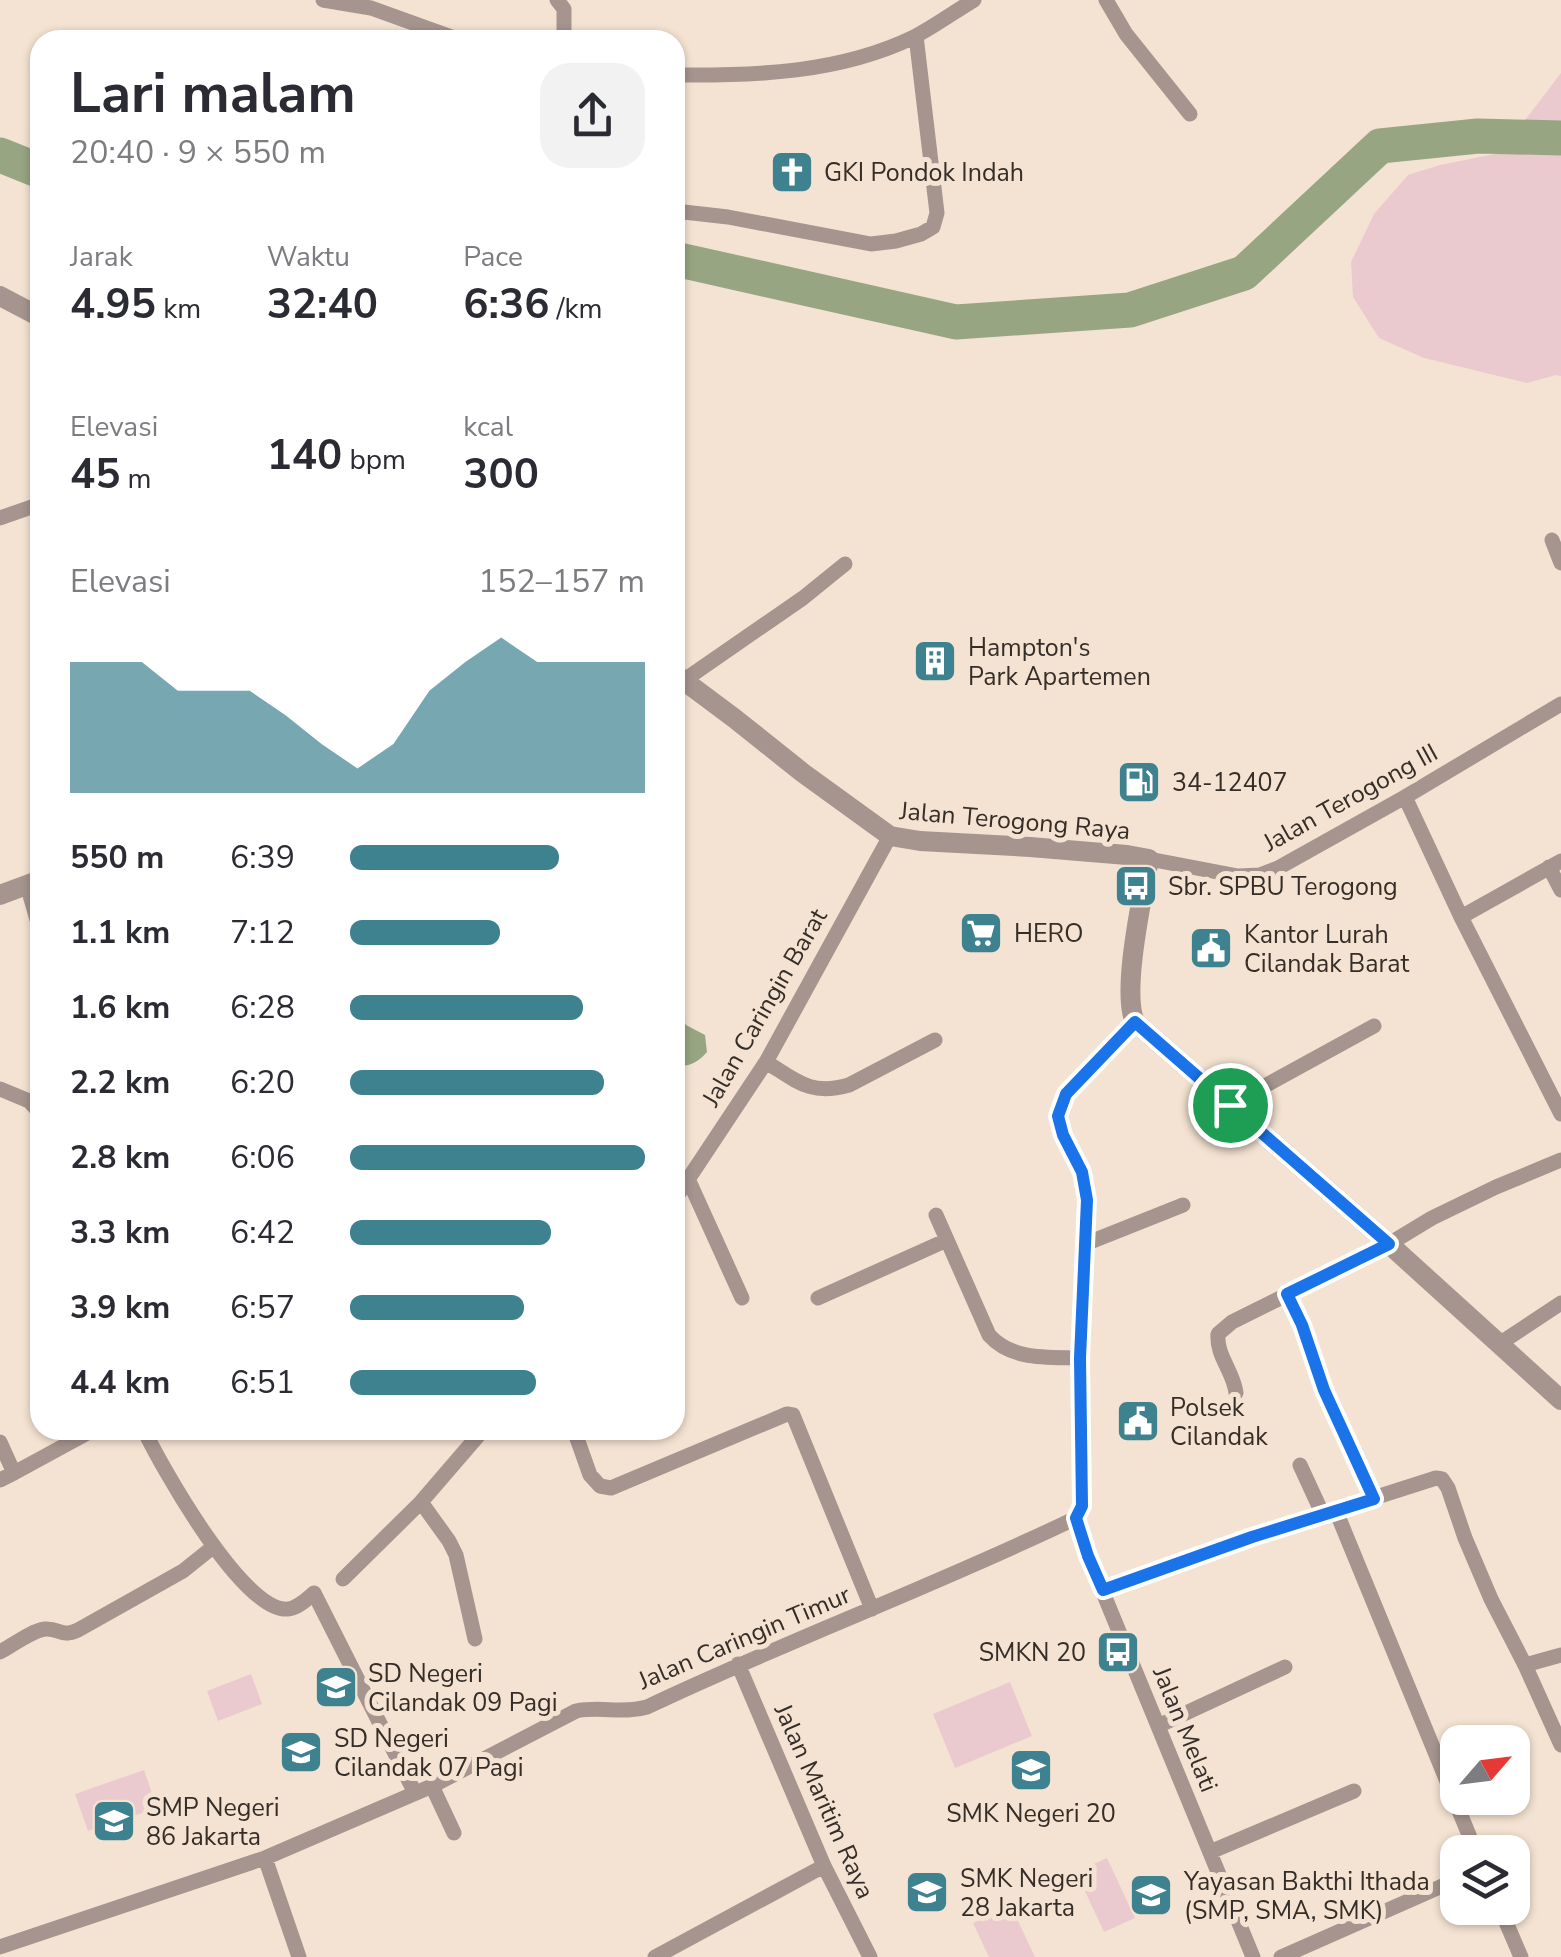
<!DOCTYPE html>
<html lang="id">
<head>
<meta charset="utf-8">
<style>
	:root { --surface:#fff; --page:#f2f2f3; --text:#2b2b33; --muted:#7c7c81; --accent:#3e8290 }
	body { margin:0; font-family:"Nunito Sans",sans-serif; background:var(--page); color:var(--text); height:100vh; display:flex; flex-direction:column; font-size:38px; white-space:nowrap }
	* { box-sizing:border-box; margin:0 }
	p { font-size:32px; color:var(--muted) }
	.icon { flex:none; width:55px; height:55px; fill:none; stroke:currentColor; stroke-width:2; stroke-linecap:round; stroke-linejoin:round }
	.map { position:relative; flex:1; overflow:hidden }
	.drawer { position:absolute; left:30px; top:30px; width:655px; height:1410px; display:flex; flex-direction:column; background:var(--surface); border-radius:30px; box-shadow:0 2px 8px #0004 }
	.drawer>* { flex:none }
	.needle { width:65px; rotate:62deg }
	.buttons { position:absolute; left:1440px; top:1725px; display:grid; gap:20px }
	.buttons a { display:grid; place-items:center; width:90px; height:90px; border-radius:20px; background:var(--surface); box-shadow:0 2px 8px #0004; font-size:50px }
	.pin { position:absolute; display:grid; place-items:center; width:85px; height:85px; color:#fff; margin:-42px; border:5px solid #fff; border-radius:50%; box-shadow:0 2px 10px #0007 }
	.round { display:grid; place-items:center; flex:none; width:105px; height:105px; border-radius:30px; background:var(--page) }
	.summary { display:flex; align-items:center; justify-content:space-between; height:170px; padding:0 40px }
	h1 { font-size:55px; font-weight:700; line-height:75px }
	.stats { display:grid; grid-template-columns:repeat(3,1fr); gap:15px; height:170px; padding:10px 40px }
	.stats div { display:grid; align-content:center }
	.stats b { font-size:42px; font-weight:700 }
	.stats small { font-size:28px; font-weight:400 }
	.stats p { font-size:28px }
	.chart { height:280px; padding:20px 40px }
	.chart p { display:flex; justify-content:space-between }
	.chart svg { width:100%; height:180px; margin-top:10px; fill:var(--accent); opacity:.7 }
	ul { padding:0 40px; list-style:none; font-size:32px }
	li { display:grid; grid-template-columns:160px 120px 1fr; align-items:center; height:75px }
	li i { height:25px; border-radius:12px; background:var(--accent) }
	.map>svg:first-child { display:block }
</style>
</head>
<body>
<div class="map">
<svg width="1561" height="1957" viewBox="0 0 1561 1957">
	<rect width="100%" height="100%" fill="#f4e3d2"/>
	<!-- green -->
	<path fill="#eacace" d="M 1561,73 L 1561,376 L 1556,375 L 1527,383 L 1424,358 L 1379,338 L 1353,297 L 1351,262 L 1374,214 L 1408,175 L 1440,165 L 1500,153 Z
		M 251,1674 L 262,1704 L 218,1721 L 207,1691 Z
		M 1010,1682 L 1032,1736 L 955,1768 L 933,1714 Z
		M 144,1770 L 157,1808 L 88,1831 L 75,1794 Z
		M 1107,1858 L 1135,1918 L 1104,1932 L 1076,1872 Z
		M 1011,1906 L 1035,1957 L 989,1957 L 973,1923 Z"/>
	<!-- water -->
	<path fill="#97a583" d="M 675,969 L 677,972 L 676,988 L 685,1004 L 680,1013 L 686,1025 L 705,1035 L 707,1052 C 698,1062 689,1068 675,1065 Z"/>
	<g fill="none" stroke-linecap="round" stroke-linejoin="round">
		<!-- river -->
		<path stroke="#97a583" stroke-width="35" d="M 0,155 L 40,171
			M 675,259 L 956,322 L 1130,310 L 1244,273 L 1380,146 L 1478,136 L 1561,138"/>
		<!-- minor -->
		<path stroke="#a6958f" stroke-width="15" d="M 323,0 L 371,8 L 460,40
			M 557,0 L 564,9 L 564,40
			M 1106,0 L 1126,34 L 1190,114
			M 675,75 C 755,76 840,73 914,37 C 935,26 954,12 974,0
			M 675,211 L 728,217 L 871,244 L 896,241 L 921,234 L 933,227 L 937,213 L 916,36
			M 0,518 L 40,504
			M 1552,540 L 1561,563
			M 683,681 L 803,598 L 845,564
			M 1405,797 L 1461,917 L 1561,1114
			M 1149,859 L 1238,876 L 1260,875 L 1278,868 L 1405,797 L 1561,704
			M 1549,867 L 1561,890
			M 27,885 L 40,930
			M 1461,917 L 1561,861
			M 766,1062 C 797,1081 810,1096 849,1085 L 935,1040
			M 0,1089 L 29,1101 L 40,1113
			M 1230,1105 L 1374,1026
			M 689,1181 L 742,1298
			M 675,1199 L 766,1062 L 890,836
			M 936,1215 L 989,1335 C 1012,1361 1049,1357 1080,1358
			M 1085,1244 L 1183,1205
			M 1287,1294 L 1302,1325 L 1324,1390 L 1374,1499
			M 818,1298 L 947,1240
			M 1499,1344 L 1561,1303
			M 1236,1393 C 1234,1372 1216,1356 1218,1334 L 1232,1322 L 1389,1244 L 1432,1218 L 1496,1187 L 1561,1160
			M 144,1430 C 161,1466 244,1614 288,1609 C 298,1608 307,1599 314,1593 L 415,1793
			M 574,1430 L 590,1475 L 600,1486 L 611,1488 L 787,1414 L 793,1415 L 872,1609
			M 0,1442 L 14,1473 L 0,1480
			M 1300,1465 L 1323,1515
			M 14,1473 L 93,1430
			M 421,1502 L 449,1541 L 456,1555 L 475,1639
			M 1336,1511 L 1476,1852
			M 1076,1518 L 1081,1505 L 1080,1358 L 1087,1200 L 1082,1172 L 1063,1135 L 1059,1116 L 1067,1094 L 1135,1022
			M 1076,1518 L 1088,1556 L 1253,1957
			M 343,1579 L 421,1502 L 483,1430
			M 1103,1590 L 1252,1537 L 1436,1478 L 1442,1479 L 1448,1488 L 1465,1538 L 1491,1599 L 1525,1665 L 1561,1745
			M 0,1652 C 13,1645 31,1631 45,1629 C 60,1628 61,1638 78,1630 L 183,1571 L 213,1547
			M 738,1664 L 824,1866 L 870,1957
			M 1525,1665 L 1561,1655
			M 1158,1726 L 1285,1667
			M 432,1786 L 454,1833
			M 1210,1852 L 1354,1791
			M 265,1858 L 299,1957
			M 1500,1908 L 1521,1957
			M 0,1947 L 265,1858 L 432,1786 L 576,1711 C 600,1706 624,1714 647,1707 C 788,1640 935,1586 1076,1518
			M 655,1957 L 824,1866
			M 1281,1957 L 1458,1879"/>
		<!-- tertiary -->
		<path stroke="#a6958f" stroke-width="20" d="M 0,296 L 40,317
			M 675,674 L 734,718 L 803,773 L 890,836 L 920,841 L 1030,847 L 1127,855 L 1149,859 C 1143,894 1121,992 1135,1022 L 1389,1244 L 1561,1400
			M 0,895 L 40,880"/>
	</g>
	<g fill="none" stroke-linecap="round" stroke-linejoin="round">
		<!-- route casing -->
		<g stroke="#fff" stroke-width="20">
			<path id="route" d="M 1135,1022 L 1389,1244 L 1287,1294 L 1302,1325 L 1324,1390 L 1374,1499 L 1252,1537 L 1103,1590 L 1088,1556 L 1076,1518 L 1082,1506 L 1080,1358 L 1087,1200 L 1082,1172 L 1063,1135 L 1058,1116 L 1066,1094 Z"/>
		</g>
		<!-- route -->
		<use href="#route" stroke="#1a73e8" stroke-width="12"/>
	</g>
	<!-- icons -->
	<defs>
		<g id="church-square" transform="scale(2.25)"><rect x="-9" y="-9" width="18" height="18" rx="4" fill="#3e8290" stroke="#f4e3d2"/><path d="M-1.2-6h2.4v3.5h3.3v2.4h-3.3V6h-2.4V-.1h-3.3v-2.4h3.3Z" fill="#fff"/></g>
		<g id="building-square" transform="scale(2.25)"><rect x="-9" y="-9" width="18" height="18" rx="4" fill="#3e8290" stroke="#f4e3d2"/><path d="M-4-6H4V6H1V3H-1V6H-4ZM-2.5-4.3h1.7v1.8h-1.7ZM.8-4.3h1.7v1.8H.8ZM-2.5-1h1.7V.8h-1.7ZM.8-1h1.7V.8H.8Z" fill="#fff"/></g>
		<g id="fuel-square" transform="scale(2.25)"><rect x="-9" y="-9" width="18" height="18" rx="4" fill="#3e8290" stroke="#f4e3d2"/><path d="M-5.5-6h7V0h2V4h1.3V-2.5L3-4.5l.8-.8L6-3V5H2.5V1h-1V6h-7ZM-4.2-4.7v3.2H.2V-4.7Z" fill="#fff"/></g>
		<g id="bus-square" transform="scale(2.25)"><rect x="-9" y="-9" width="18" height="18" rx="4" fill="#3e8290" stroke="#f4e3d2"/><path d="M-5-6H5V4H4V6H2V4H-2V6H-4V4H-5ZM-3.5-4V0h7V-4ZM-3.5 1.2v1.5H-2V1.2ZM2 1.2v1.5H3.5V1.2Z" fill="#fff"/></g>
		<g id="supermarket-square" transform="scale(2.25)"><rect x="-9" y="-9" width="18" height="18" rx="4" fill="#3e8290" stroke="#f4e3d2"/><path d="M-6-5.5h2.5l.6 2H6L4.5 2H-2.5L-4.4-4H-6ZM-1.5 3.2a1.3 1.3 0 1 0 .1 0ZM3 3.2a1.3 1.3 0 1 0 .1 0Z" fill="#fff"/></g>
		<g id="civic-square" transform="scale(2.25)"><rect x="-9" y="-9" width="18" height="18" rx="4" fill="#3e8290" stroke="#f4e3d2"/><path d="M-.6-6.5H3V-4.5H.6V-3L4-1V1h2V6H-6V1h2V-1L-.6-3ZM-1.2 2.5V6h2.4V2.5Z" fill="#fff"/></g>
		<g id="school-square" transform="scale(2.25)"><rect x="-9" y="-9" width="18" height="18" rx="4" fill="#3e8290" stroke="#f4e3d2"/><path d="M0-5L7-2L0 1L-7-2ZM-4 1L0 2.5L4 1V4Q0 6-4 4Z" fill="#fff"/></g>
	</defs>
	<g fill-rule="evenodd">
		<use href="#church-square" x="792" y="172"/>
		<use href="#building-square" x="935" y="661"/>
		<use href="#fuel-square" x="1139" y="782"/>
		<use href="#bus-square" x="1136" y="886"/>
		<use href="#supermarket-square" x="981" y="933"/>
		<use href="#civic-square" x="1211" y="948"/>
		<use href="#civic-square" x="1138" y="1421"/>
		<use href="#bus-square" x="1118" y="1652"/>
		<use href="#school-square" x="336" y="1687"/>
		<use href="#school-square" x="301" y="1752"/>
		<use href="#school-square" x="1031" y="1770"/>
		<use href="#school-square" x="114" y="1821"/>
		<use href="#school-square" x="927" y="1892"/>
		<use href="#school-square" x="1151" y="1895"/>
	</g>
	<g text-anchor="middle" stroke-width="10" stroke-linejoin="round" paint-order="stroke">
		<!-- poi labels -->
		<g font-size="25" fill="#352e28" stroke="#f4e3d2" text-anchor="start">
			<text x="824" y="181">GKI Pondok Indah</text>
			<text x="968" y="656">Hampton's<tspan x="968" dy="29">Park Apartemen</tspan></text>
			<text x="1172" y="791">34-12407</text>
			<text x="1168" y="895">Sbr. SPBU Terogong</text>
			<text x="1014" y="942">HERO</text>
			<text x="1244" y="943">Kantor Lurah<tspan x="1244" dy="29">Cilandak Barat</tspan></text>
			<text x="1170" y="1416">Polsek<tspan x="1170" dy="29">Cilandak</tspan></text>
			<text x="1086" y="1661" text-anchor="end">SMKN 20</text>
			<text x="368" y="1682">SD Negeri<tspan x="368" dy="29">Cilandak 09 Pagi</tspan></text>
			<text x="334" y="1747">SD Negeri<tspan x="334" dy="29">Cilandak 07 Pagi</tspan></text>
			<text x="146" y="1816">SMP Negeri<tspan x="146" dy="29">86 Jakarta</tspan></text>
			<text x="1031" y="1822" text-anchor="middle">SMK Negeri 20</text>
			<text x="960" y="1887">SMK Negeri<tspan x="960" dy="29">28 Jakarta</tspan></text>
			<text x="1184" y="1890">Yayasan Bakthi Ithada<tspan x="1184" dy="29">(SMP, SMA, SMK)</tspan></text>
		</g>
		<!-- street labels -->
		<g font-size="25" fill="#352e28" stroke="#f4e3d2">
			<text transform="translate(1350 797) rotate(-29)" y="9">Jalan Terogong III</text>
			<text transform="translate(1015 820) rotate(5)" y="9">Jalan Terogong Raya</text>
			<text transform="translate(764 1007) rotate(-60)" y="9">Jalan Caringin Barat</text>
			<text transform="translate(744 1637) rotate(-23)" y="9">Jalan Caringin Timur</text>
			<text transform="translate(1186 1729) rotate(68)" y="9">Jalan Melati</text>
			<text transform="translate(825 1801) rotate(66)" y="9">Jalan Maritim Raya</text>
		</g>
	</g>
</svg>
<div class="buttons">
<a><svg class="needle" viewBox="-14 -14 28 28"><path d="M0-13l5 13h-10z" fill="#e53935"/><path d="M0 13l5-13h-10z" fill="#7c7c81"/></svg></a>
<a><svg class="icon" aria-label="layers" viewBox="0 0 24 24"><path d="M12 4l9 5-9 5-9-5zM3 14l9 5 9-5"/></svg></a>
</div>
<div class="pin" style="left:1230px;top:1105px;background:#1e9e55"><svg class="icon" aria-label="arrive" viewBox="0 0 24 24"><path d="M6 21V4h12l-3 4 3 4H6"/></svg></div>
<section class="drawer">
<div class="summary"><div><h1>Lari malam</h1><p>20:40 · 9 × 550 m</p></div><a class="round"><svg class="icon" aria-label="share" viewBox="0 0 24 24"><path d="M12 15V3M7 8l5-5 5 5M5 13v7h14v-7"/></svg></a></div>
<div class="stats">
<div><p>Jarak</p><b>4.95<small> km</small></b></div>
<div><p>Waktu</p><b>32:40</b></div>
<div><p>Pace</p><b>6:36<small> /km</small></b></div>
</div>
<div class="stats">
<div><p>Elevasi</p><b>45<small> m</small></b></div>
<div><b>140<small> bpm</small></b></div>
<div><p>kcal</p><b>300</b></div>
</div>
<div class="chart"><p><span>Elevasi</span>152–157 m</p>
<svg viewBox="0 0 160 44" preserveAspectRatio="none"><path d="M0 44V12L10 12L20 12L30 19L40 19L50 19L60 25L70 32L80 38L90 32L100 19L110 12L120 6L130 12L140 12L150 12L160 12V44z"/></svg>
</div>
<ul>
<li><b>550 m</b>6:39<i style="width:71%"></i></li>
<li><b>1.1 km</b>7:12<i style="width:51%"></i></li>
<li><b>1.6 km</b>6:28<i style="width:79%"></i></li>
<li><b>2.2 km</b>6:20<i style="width:86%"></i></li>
<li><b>2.8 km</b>6:06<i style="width:100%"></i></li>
<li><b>3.3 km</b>6:42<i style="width:68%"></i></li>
<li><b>3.9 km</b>6:57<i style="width:59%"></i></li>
<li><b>4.4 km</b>6:51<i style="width:63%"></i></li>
</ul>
</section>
</div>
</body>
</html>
